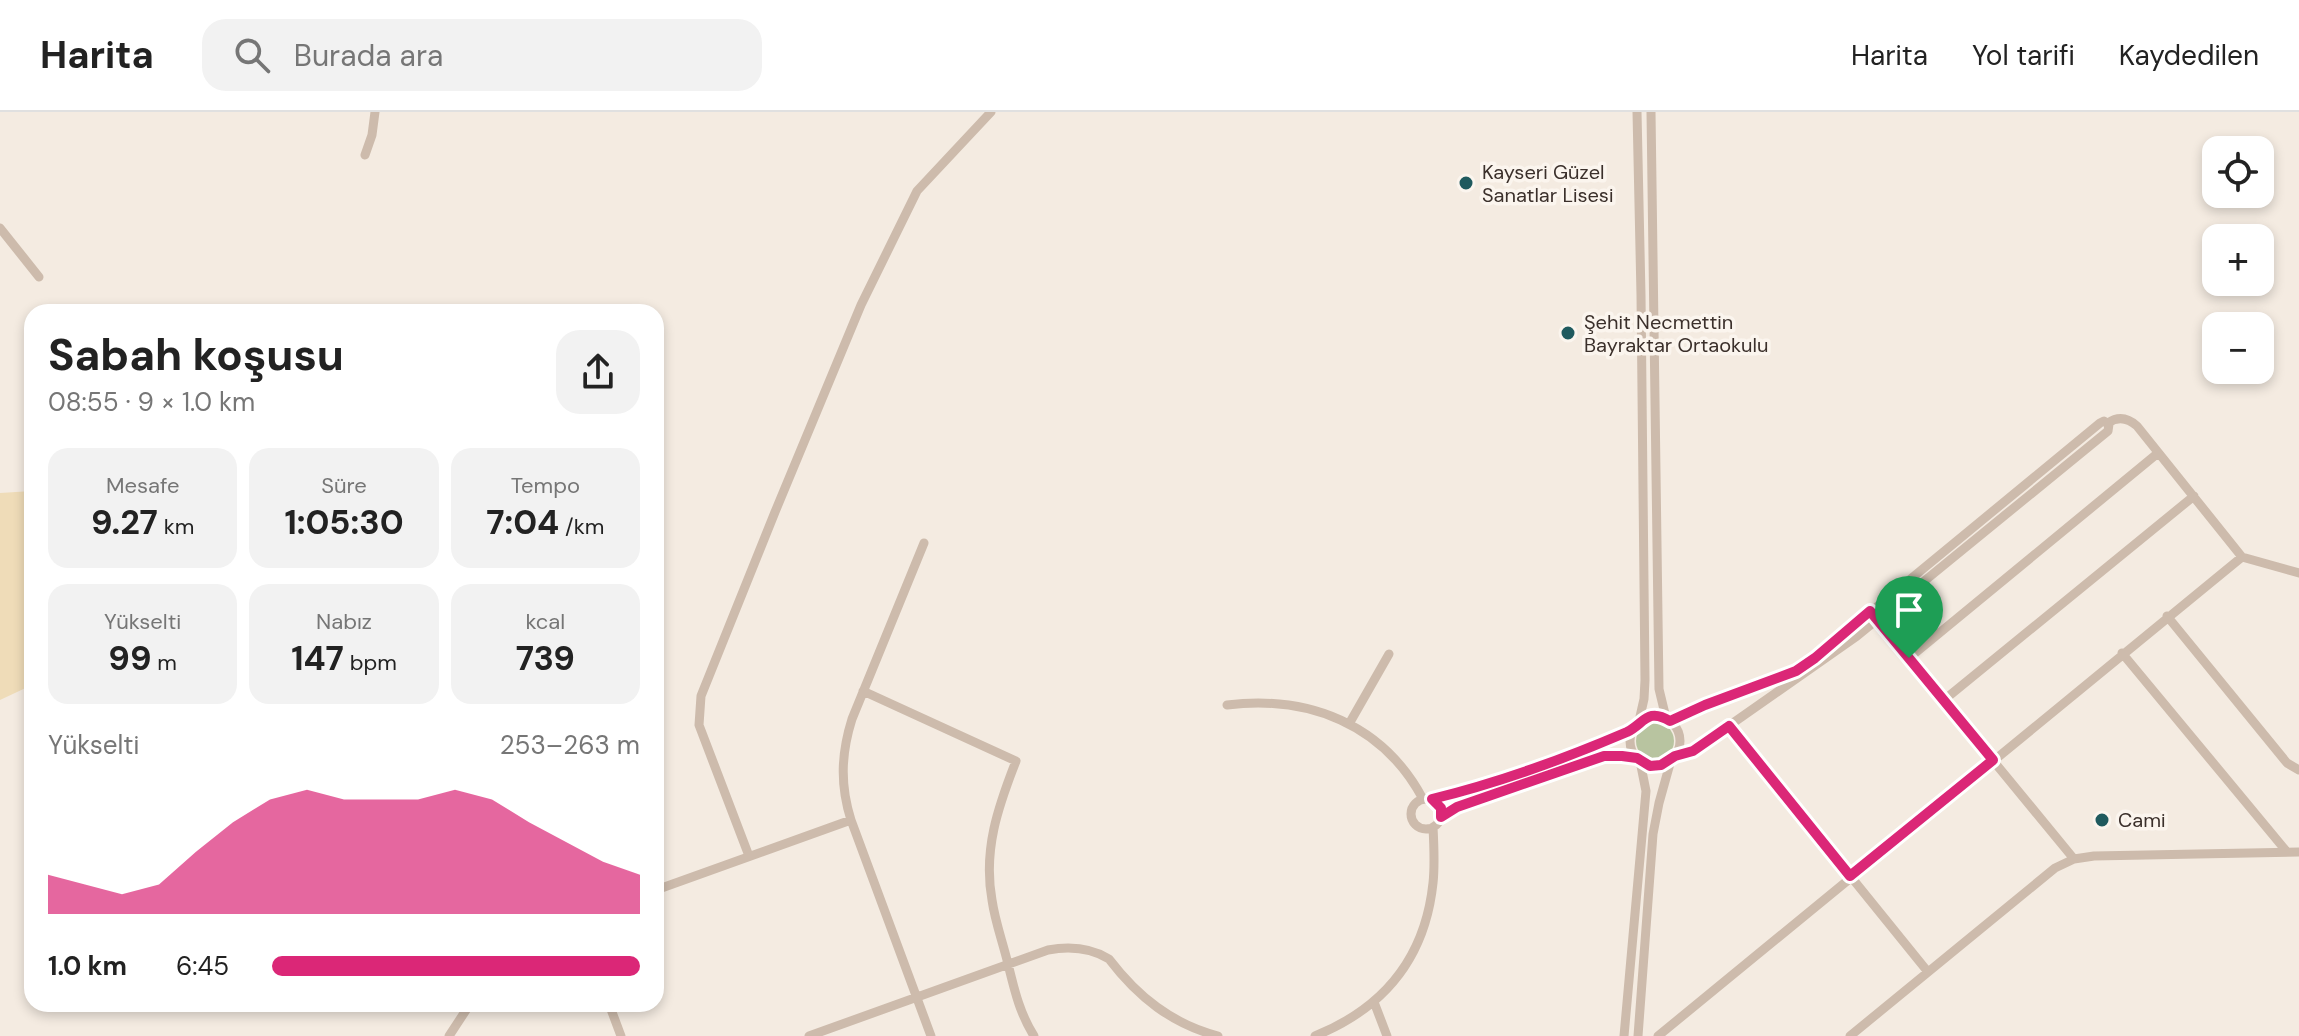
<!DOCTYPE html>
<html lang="tr">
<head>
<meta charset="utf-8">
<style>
	:root { --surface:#fff; --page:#f2f2f2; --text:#222; --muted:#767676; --line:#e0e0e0; --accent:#db2777 }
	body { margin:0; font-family:"DM Sans",sans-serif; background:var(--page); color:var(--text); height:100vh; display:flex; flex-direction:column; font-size:30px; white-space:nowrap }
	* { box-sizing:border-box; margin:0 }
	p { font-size:26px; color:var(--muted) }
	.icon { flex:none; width:44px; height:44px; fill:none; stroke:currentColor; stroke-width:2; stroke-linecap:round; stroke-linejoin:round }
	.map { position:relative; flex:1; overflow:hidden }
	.panel { position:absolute; left:24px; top:192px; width:640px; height:708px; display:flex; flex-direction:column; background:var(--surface); border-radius:24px; box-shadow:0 4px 12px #0003 }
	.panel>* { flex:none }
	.tools { position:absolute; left:2202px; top:24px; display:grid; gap:16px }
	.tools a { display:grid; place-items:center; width:72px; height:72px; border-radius:16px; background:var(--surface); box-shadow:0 4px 12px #0003; font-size:40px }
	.pin { position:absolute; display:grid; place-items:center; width:68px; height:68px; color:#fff; margin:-82px -34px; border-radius:50% 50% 50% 0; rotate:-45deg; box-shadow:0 0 8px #0007 }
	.pin .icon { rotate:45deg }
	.round { display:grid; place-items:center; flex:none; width:84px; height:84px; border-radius:24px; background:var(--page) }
	.head { display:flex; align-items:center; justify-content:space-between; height:136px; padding:0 24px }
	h1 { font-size:44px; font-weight:700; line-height:60px }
	.stats { display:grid; grid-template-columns:repeat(3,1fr); gap:12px; height:136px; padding:8px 24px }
	.stats div { display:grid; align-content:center; border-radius:20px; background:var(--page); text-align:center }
	.stats b { font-size:34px; font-weight:700 }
	.stats small { font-size:22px; font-weight:400 }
	.stats p { font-size:22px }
	.chart { height:224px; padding:16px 24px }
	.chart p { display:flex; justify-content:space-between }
	.chart svg { width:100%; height:144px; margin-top:8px; fill:var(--accent); opacity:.7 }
	ul { padding:0 24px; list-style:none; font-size:26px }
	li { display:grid; grid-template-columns:128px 96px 1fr; align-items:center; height:60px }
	li i { height:20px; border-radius:10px; background:var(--accent) }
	header { display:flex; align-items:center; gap:48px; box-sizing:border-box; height:112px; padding:0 40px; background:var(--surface); border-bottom:2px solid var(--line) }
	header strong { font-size:38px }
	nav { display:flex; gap:44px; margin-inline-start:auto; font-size:28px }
	.search { width:560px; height:72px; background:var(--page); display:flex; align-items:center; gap:20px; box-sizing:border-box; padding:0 28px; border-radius:24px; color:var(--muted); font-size:30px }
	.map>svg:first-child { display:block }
</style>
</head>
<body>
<header>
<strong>Harita</strong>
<div class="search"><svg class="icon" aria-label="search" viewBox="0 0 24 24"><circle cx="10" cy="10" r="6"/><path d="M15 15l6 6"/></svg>Burada ara</div>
<nav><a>Harita</a><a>Yol tarifi</a><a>Kaydedilen</a></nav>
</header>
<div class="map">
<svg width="2299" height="924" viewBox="0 0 2299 924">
	<rect width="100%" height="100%" fill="#f4ebe1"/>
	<!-- green -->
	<path fill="#b8c4a0" d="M1636 629a19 19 0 1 1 38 0a19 19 0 1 1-38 0Z"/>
	<!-- sand -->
	<path fill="#efdcb8" d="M 32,379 L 32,573 L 0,588 L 0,381 Z"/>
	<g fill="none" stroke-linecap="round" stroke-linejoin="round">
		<!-- street -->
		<path stroke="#cdbbac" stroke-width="9" d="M 1637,0 L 1641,183 L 1645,568 L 1644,587 L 1639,609
			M 1651,0 L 1659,577 L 1666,606
			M 365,43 L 372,23 L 375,0
			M 0,116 L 39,165
			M 2108,311 C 2118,304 2128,306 2137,314 L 2242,445 L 2299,461
			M 924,431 L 852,607 C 841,642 840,673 851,708 L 931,924
			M 2167,504 L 2287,651 L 2299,658
			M 1875,505 L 2074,747
			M 2122,541 L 2287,740
			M 1909,546 L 2158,341
			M 863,579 L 1016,649 C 998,695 983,738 992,788 C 995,809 1002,828 1007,848 C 1014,876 1019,900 1034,924
			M 1944,588 L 2194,384
			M 1227,593 C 1309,583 1383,612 1423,687
			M1630 629a25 25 0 1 1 50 0a25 25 0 1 1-50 0Z
			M 1670,609 L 1705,593 L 1787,563 L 1805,554 L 2100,311 L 2104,309 L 2109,312 L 2108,319 L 1857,524 L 1693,639 L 1675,644
			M 1349,612 L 1389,542
			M 1729,614 L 1928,860
			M1411 702a15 15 0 1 1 30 0a15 15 0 1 1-30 0Z
			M 1432,687 L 1492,670 L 1633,617
			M 1441,705 L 1457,695 L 1604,644 L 1622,644 L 1637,646
			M 749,744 L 699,613 L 701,584 L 775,400 L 861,193 L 917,79 L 991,0
			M 656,778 L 851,708
			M 1374,890 L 1387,924
			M 609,892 L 621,924
			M 449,924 L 470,892
			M 809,924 L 1048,838 C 1070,834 1091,836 1109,847 C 1138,885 1172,912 1218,924
			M 1315,924 C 1384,896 1425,847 1433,771 C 1435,753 1434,734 1433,715
			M 1624,924 L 1646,679 L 1640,649
			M 1638,924 L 1653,722 L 1659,691 L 1671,648
			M 1658,924 L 2242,445
			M 1850,924 L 2055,756 L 2074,747 L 2094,744 L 2299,740"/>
	</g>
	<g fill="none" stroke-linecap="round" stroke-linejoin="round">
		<!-- route casing -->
		<g stroke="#fff" stroke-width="16">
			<path id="route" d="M 1870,499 L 1993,648 L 1850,764 L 1729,614 L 1693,639 L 1675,644 L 1661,653 L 1650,654 L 1637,646 L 1622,644 L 1604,644 L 1457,695 L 1441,705 L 1441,696 L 1432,687 C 1498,671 1564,647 1627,620 C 1644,612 1647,595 1670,609 L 1705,593 L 1796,559 L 1815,546 Z"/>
		</g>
		<!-- route -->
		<use href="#route" stroke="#db2777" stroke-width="10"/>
	</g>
	<!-- markers -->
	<g fill="#1f5a5e" stroke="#fbf5ee" stroke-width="3">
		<circle cx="1466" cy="71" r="8"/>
		<circle cx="1568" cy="221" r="8"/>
		<circle cx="2102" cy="708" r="8"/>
	</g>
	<g text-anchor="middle" stroke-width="7" stroke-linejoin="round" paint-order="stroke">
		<!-- poi labels -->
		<g font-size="20" fill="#3b302b" stroke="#fbf5ee" text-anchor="start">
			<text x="1482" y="67">Kayseri Güzel<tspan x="1482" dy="23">Sanatlar Lisesi</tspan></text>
			<text x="1584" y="217">Şehit Necmettin<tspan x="1584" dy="23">Bayraktar Ortaokulu</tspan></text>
			<text x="2118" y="715">Cami</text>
		</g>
	</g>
</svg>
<div class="tools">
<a><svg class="icon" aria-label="locate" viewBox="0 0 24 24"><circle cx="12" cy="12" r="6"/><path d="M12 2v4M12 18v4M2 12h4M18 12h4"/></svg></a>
<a>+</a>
<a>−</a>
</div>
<div class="pin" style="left:1909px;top:546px;background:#1e9e55"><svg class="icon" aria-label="arrive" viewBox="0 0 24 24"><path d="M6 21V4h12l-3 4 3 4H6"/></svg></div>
<section class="panel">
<div class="head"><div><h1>Sabah koşusu</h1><p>08:55 · 9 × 1.0 km</p></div><a class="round"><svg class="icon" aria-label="share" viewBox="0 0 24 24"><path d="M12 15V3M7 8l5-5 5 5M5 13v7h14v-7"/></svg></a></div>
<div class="stats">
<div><p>Mesafe</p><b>9.27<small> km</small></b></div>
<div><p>Süre</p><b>1:05:30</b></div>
<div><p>Tempo</p><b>7:04<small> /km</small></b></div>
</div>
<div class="stats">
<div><p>Yükselti</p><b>99<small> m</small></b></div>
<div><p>Nabız</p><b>147<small> bpm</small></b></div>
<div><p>kcal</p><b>739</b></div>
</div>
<div class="chart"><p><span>Yükselti</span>253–263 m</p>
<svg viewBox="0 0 160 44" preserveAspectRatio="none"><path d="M0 44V32L10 35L20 38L30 35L40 25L50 16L60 9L70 6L80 9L90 9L100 9L110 6L120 9L130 16L140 22L150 28L160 32V44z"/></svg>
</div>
<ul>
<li><b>1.0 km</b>6:45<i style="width:100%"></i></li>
</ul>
</section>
</div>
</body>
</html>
